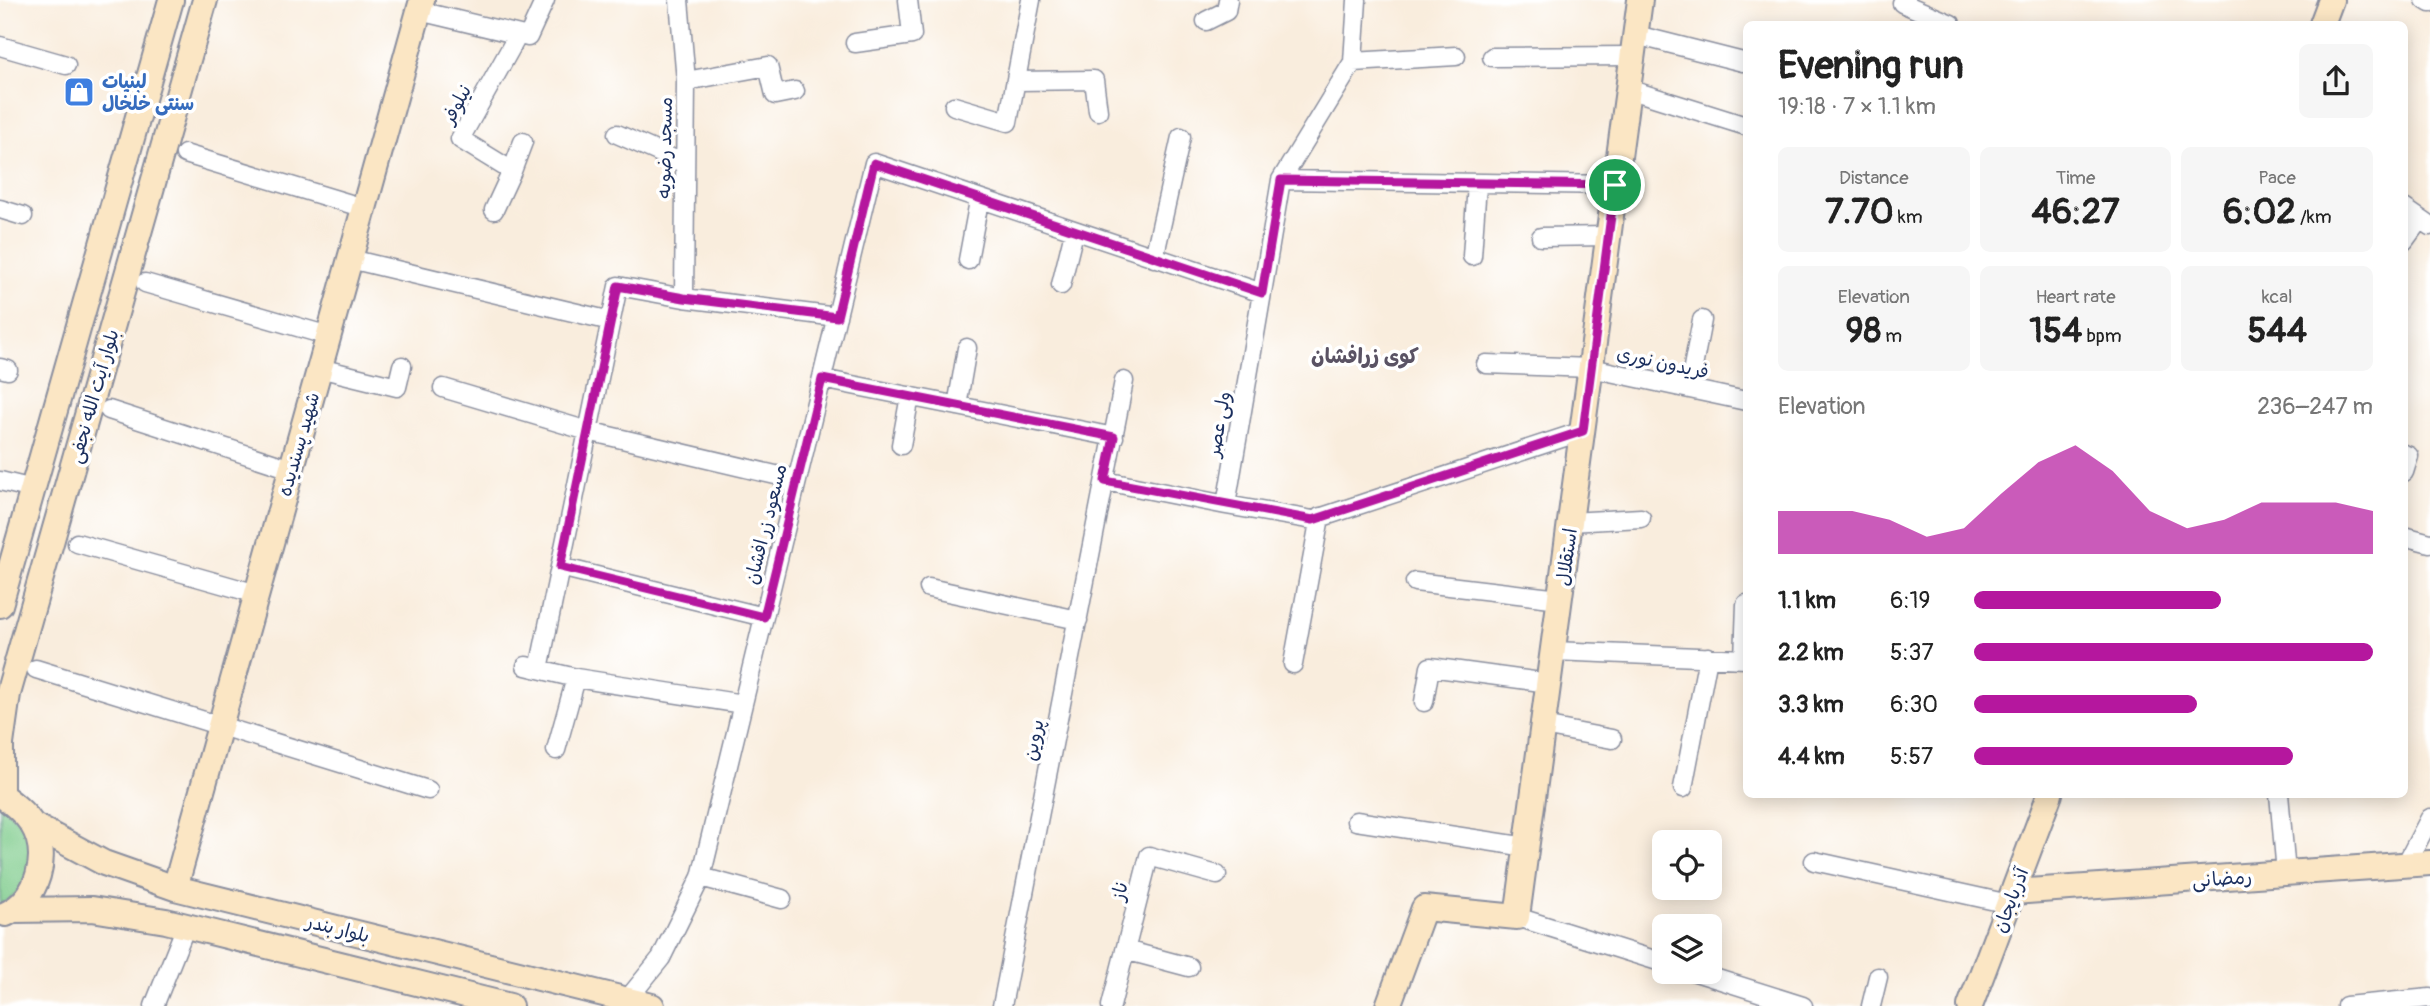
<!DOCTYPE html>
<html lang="en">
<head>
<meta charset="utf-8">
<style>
	:root { --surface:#fff; --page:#f6f6f6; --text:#222; --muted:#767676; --accent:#b5179e }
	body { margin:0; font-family:Pangolin,"Playpen Sans Arabic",sans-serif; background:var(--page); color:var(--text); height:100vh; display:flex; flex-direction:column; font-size:26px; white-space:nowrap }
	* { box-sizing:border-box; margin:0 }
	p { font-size:23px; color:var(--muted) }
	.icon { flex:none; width:38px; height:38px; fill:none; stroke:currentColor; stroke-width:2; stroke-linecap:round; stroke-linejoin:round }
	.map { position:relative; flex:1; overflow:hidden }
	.panel { position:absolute; left:1743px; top:21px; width:665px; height:777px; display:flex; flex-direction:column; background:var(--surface); border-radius:10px; box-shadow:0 4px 18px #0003 }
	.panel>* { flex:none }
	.buttons { position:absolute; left:1652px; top:830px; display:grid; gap:14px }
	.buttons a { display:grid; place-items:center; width:70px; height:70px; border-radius:10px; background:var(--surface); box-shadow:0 4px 18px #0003; font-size:35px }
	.pin { position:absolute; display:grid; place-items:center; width:60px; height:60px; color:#fff; margin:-30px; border:4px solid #fff; border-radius:50%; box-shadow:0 2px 7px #0007 }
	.round { display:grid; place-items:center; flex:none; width:74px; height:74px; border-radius:10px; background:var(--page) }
	.headline { display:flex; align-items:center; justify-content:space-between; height:119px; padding:0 35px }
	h1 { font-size:38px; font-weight:800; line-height:52px }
	.figures { display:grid; grid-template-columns:repeat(3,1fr); gap:10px; height:119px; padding:7px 35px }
	.figures div { display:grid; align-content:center; border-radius:10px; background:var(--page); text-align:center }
	.figures b { font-size:35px; font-weight:800 }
	.figures small { font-size:19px; font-weight:400 }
	.figures p { font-size:19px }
	.chart { height:196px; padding:14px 35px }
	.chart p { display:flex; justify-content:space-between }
	.chart svg { width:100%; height:126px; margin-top:7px; fill:var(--accent); opacity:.7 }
	ul { padding:0 35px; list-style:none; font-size:23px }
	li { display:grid; grid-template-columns:112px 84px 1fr; align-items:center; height:52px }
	li i { height:18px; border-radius:9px; background:var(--accent) }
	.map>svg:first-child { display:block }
</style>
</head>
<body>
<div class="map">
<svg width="2430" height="1006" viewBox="0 0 2430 1006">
	<rect width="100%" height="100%" fill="#fff"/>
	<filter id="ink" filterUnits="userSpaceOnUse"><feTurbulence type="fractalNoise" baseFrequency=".0143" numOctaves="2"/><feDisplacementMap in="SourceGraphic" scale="14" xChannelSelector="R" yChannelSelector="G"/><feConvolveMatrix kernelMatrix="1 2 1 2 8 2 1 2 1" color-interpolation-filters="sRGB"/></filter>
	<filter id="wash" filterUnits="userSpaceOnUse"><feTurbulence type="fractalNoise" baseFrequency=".00686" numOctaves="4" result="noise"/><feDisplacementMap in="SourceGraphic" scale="28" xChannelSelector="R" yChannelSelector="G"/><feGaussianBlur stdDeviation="1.57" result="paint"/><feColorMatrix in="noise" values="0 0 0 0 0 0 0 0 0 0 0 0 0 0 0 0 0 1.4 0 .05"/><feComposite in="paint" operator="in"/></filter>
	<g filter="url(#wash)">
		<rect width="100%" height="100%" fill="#f9eddd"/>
		<!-- green -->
		<path fill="#7dcb8a" stroke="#4c7d74" stroke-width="2" d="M 0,804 C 7,811 20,819 24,828 C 40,855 28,892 0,905 Z"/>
	</g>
	<g filter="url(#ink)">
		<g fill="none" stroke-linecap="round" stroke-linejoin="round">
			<!-- street casing -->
			<g stroke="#8a8e9e" stroke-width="21">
				<path id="street" d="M 679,0 L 686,81 L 684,298
					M 2425,0 L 2430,3
					M 1902,3 L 1951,24
					M 419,11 L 528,37 L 545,0
					M 1206,21 L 1226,11 L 1228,0
					M 1636,35 L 1743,62
					M 855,43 L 912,35 L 908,0
					M 0,46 L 66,65
					M 1492,57 L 1633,56
					M 1353,62 L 1456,56
					M 686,81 L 768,66 L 775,95 L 795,91
					M 1017,81 L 1094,80 L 1098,111
					M 1628,89 L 1746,126
					M 954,106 L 1008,122 L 1031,0
					M 617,134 L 685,164
					M 185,154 L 364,208
					M 512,171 L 523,142
					M 1281,180 L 1615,185
					M 2404,208 L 2430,226
					M 0,209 L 23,216
					M 494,210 L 512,171 L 460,139 L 518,35
					M 1541,237 L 1609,236
					M 2404,241 L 2420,219
					M 1472,256 L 1477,184
					M 1154,258 L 1181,137
					M 350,259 L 611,321
					M 968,260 L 979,201
					M 145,283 L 329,336
					M 1061,285 L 1074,232
					M 1262,293 L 1281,180 L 1353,62 L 1357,0
					M 1486,364 L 1591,368 L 1746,401
					M 0,368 L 8,370
					M 319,368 L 397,387 L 402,366
					M 822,379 L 1114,437
					M 443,388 L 588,431 L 797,480
					M 1689,388 L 1702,320
					M 957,406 L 967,348
					M 109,410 L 291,469
					M 901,445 L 910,396
					M 2404,454 L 2409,456 L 2404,472
					M 0,481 L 33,489
					M 1226,505 L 1313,520 L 1583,431
					M 1570,522 L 1641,518
					M 2404,536 L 2430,543
					M 77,543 L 257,594
					M 560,567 L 764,617
					M 1415,582 L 1560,599
					M 929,588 L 1078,620
					M 1553,651 L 1746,659
					M 1744,659 L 1746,604
					M 1293,664 L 1320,517
					M 526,666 L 576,678 L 743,704
					M 36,669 L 428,790
					M 539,669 L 618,286 L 684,298 L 837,317
					M 1424,702 L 1430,667 L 1549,683
					M 1543,726 L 1612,739
					M 556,750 L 576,678
					M 1683,788 L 1708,657
					M 2279,794 L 2286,873
					M 1356,821 L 1527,847
					M 1814,861 L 2009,904
					M 2406,864 L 2430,818
					M 701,877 L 782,899
					M 1517,917 L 1664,963
					M 1125,950 L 1189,967
					M 1692,971 L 1803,1006
					M 627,1000 L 661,958 L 701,877 L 874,163 L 1262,293 L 1226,505 L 1105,481
					M 154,1006 L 186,926
					M 1002,1006 L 1124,381
					M 1111,1006 L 1149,856 L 1217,875
					M 1871,1006 L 1878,977
					M 2346,1006 L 2430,998"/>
			</g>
			<!-- secondary casing -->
			<g stroke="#8a8e9e" stroke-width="28">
				<path id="secondary" d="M 2322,24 L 2331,0
					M 0,605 L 171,0
					M 0,794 C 12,803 24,812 32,824 C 51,855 38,899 6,914
					M 1,795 L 1,744 L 8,694 L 205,0
					M 33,825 L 104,863 L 175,888 L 652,1006
					M 175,888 L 422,0
					M 2013,892 L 2430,863
					M 13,910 L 92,909 L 166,921 L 510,1006
					M 1388,1006 L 1424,908 L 1517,917 L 1640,0
					M 1970,1006 L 2050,794"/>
			</g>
			<!-- street -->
			<use href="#street" stroke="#fff" stroke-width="18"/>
			<!-- secondary -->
			<use href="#secondary" stroke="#fbe6c4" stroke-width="24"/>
		</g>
	</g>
	<g fill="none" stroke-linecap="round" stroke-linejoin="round" filter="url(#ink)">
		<!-- route casing -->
		<g stroke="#fff" stroke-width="14">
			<path id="route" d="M 874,163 L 1262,293 L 1281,180 L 1615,185 L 1583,431 L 1313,520 L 1105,481 L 1114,437 L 822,379 L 764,617 L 560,567 L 618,286 L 684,298 L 837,317 Z"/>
		</g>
		<!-- route -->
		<use href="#route" stroke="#b5179e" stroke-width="9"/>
	</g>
	<!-- icons -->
	<defs>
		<g id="shop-square" transform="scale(1.575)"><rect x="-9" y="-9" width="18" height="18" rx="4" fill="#3f7fe0" stroke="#fff"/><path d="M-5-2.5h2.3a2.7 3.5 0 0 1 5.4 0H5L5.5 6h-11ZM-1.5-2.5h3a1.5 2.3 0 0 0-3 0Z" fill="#fff"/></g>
	</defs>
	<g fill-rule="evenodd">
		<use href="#shop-square" x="79" y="92"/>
	</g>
	<g text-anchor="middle" stroke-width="7" stroke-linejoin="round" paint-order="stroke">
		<!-- shop labels -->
		<g font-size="19" font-weight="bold" fill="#366cbe" stroke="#fff" text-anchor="start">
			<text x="102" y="88">لبنیات<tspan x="102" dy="22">سنتی خلخال</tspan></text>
		</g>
		<!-- street labels -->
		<g font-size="19" fill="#1b2f5e" stroke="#fff">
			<text transform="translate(456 104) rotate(-62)" y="7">نیلوفر</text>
			<text transform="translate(664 148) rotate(-89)" y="7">مسجد رضویه</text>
			<text transform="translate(1663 362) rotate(12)" y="7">فریدون نوری</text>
			<text transform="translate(93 396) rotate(-74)" y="7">بلوار آیت الله نجفی</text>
			<text transform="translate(1218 424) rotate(-80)" y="7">ولی عصر</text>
			<text transform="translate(298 444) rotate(-74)" y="7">شهید پسندیده</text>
			<text transform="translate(765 524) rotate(-76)" y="7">مسعود زر افشان</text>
			<text transform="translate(1566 557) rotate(-82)" y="7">استقلال</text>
			<text transform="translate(1033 740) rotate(-79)" y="7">پروین</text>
			<text transform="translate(2222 878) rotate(-4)" y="7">رمضانی</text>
			<text transform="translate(1119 891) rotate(-76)" y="7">ناز</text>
			<text transform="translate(2010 900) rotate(-69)" y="7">آذربایجان</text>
			<text transform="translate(338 928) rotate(14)" y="7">بلوار بندر</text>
		</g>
		<!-- neighbourhood labels -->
		<g font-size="21" font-weight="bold" fill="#5a5364" stroke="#fff">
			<text x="1365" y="363">کوی زرافشان</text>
		</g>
	</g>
</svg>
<div class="buttons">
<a><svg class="icon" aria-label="locate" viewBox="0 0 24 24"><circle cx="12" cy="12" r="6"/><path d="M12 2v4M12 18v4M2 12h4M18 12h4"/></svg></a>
<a><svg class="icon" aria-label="layers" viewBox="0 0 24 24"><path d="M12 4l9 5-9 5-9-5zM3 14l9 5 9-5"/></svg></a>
</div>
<div class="pin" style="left:1615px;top:185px;background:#1e9e55"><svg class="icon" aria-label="arrive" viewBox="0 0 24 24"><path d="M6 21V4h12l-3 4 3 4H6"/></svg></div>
<section class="panel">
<div class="headline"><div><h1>Evening run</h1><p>19:18 · 7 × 1.1 km</p></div><a class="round"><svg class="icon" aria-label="share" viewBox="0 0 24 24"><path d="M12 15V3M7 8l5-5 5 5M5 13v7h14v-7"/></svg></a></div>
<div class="figures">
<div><p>Distance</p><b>7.70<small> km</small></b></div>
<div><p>Time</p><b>46:27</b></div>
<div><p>Pace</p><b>6:02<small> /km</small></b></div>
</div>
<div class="figures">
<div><p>Elevation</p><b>98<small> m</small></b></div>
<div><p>Heart rate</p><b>154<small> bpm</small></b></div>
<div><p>kcal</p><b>544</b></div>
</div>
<div class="chart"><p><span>Elevation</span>236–247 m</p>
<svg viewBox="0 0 160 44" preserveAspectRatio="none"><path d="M0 44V29L10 29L20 29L30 32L40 38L50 35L60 23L70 12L80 6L90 15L100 29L110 35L120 32L130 26L140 26L150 26L160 29V44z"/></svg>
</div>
<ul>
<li><b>1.1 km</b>6:19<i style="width:62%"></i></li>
<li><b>2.2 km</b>5:37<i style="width:100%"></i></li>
<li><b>3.3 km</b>6:30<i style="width:56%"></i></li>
<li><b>4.4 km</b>5:57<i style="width:80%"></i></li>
</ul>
</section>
</div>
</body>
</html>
